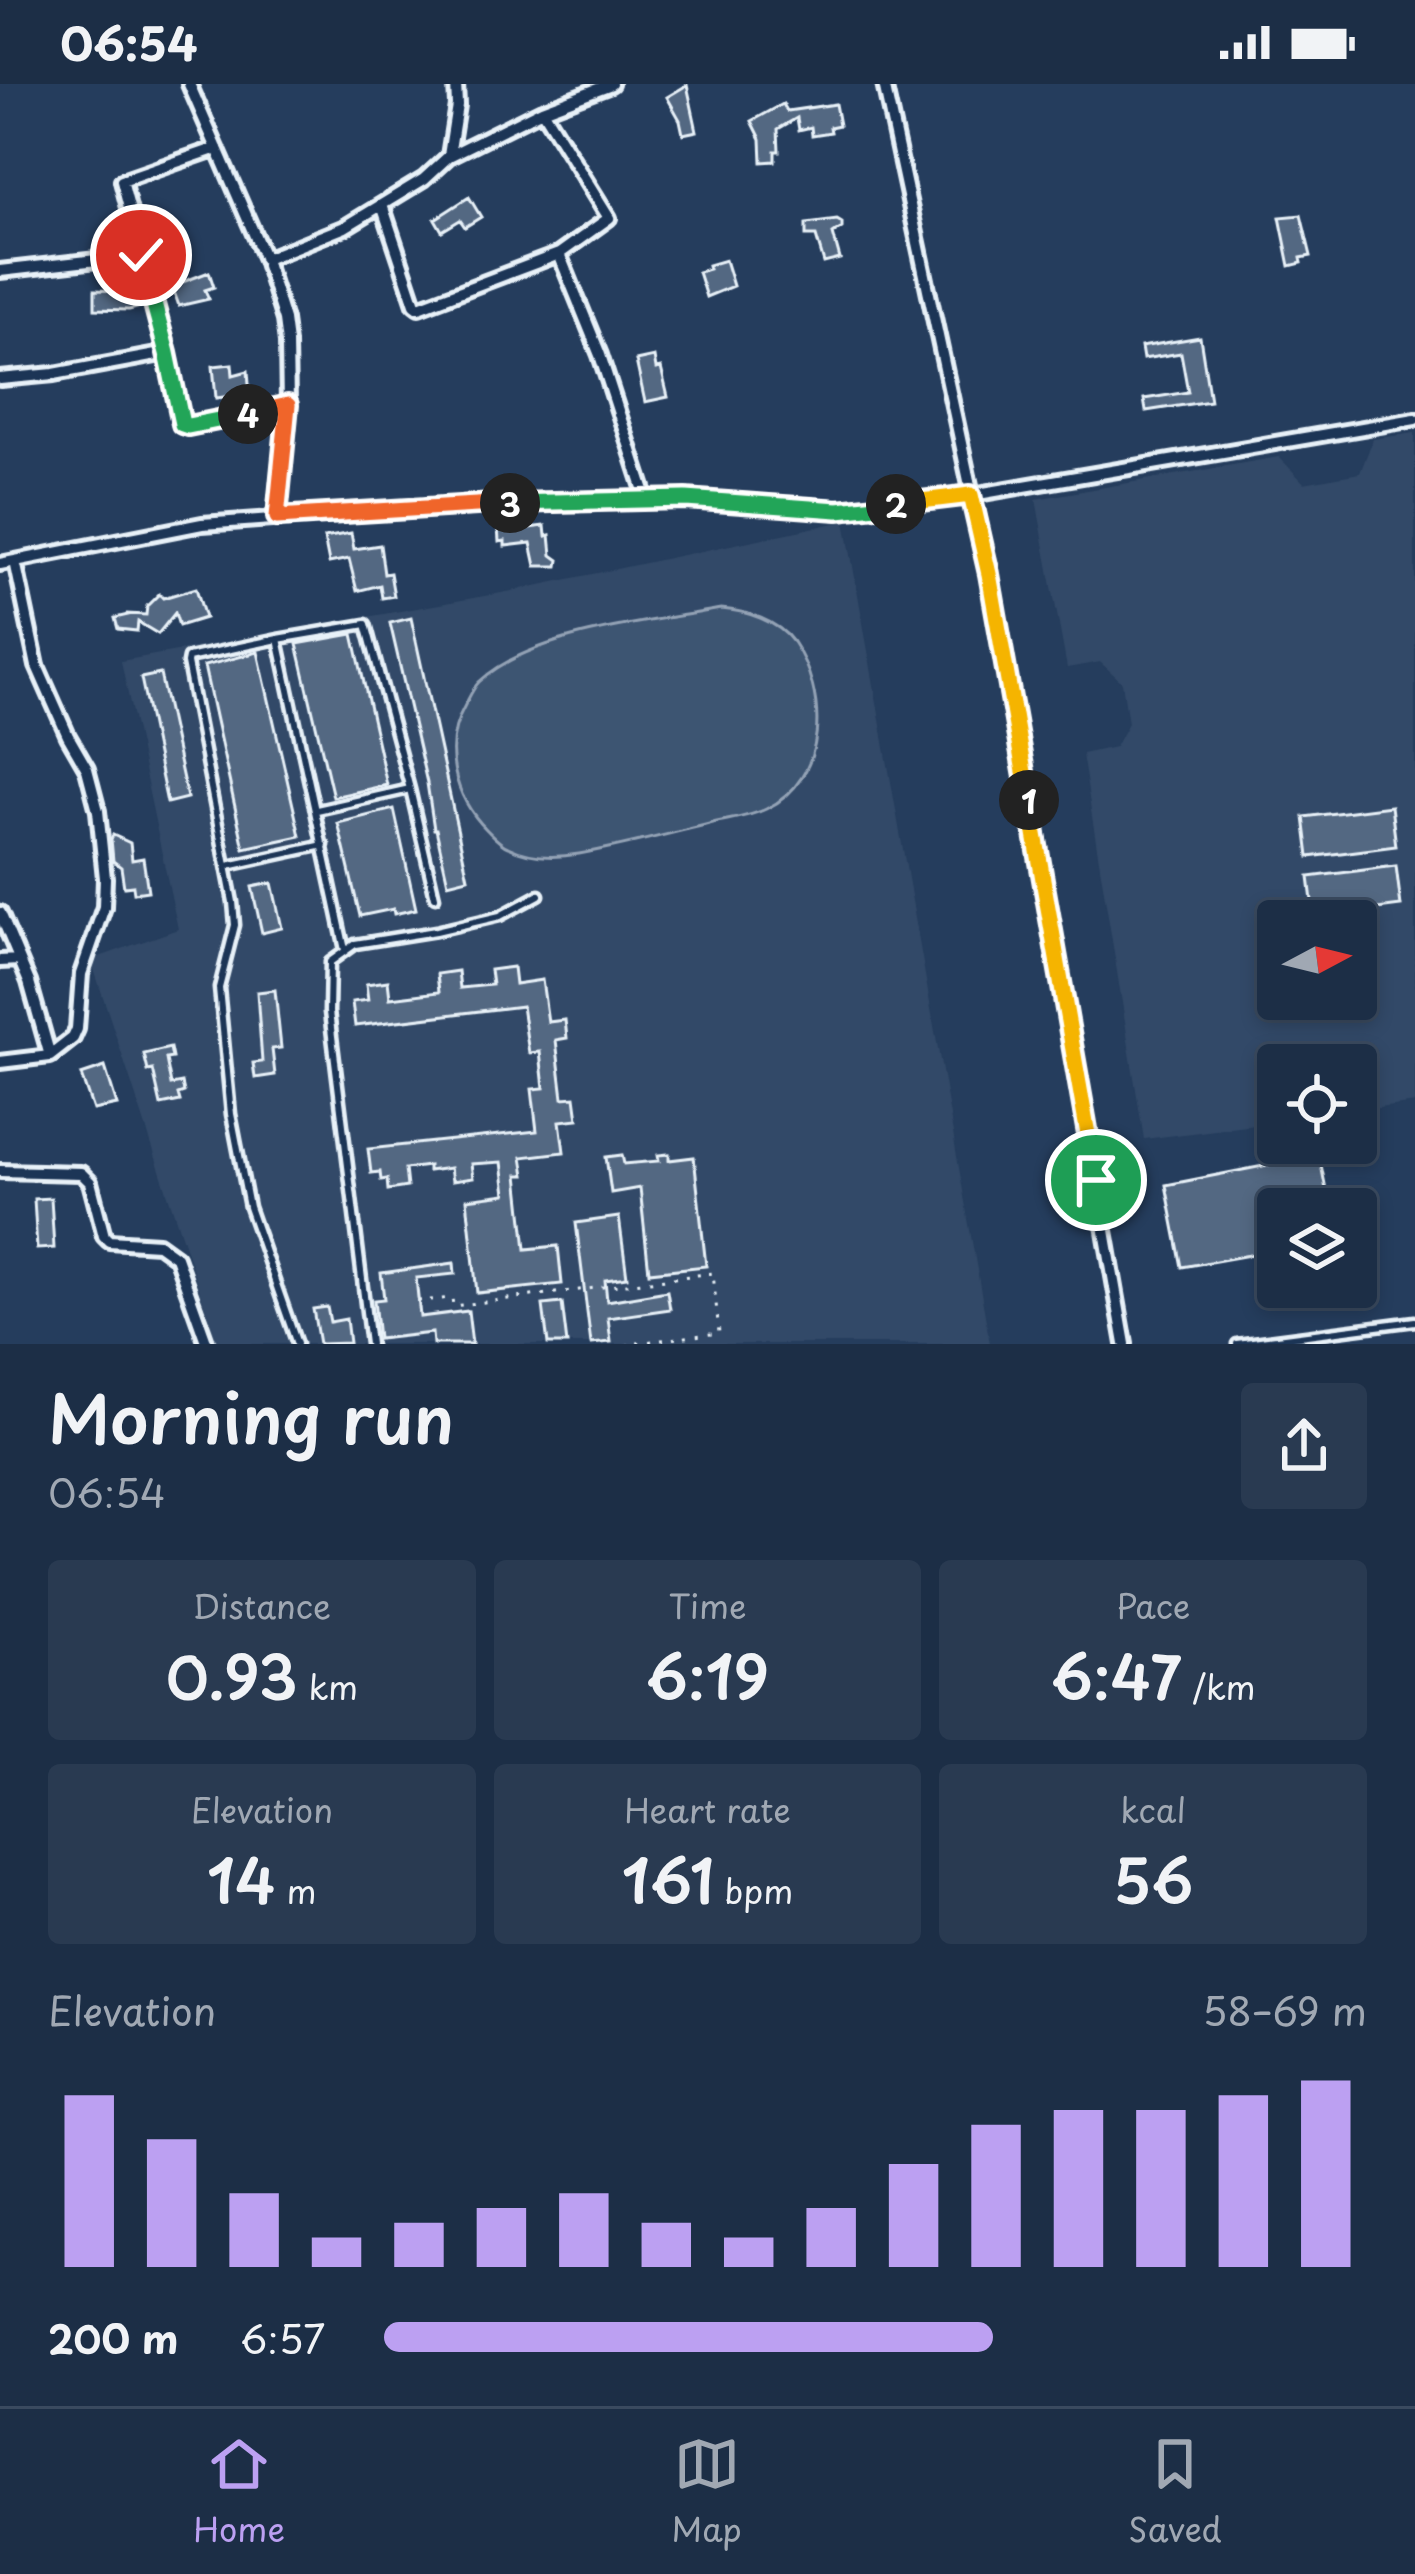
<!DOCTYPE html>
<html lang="en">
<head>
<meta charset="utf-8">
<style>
	:root { --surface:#1c2e46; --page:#293a51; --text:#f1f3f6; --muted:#a0a8b3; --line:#3a4a5f; --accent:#bca0f2 }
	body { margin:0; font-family:"Playpen Sans",sans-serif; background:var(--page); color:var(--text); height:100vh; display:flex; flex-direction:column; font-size:45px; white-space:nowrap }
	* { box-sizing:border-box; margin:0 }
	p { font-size:39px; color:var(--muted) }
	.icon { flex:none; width:66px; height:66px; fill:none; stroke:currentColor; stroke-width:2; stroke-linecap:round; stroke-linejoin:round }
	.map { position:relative; height:1260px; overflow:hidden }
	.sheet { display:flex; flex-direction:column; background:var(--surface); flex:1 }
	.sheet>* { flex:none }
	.needle { width:78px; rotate:83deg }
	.controls { position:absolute; left:1257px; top:816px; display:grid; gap:24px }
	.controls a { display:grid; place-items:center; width:120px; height:120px; border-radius:12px; background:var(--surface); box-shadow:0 6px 18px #0003,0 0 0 3px var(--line); font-size:60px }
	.pin { position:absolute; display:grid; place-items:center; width:102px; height:102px; color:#fff; margin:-51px; border:6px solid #fff; border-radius:50%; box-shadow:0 3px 12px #0007 }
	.km { position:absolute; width:60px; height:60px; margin:-30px; border-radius:50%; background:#222; color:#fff; font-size:33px; line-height:60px; text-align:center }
	.round { display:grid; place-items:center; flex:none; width:126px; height:126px; border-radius:12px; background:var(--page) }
	.headline { display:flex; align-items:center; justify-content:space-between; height:204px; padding:0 48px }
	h1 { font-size:66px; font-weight:600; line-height:90px }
	.figures { display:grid; grid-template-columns:repeat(3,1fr); gap:18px; height:204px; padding:12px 48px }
	.figures div { display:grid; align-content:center; border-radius:12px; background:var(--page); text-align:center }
	.figures b { font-size:60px; font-weight:600 }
	.figures small { font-size:33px; font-weight:400 }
	.figures p { font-size:33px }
	.chart { height:336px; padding:24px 48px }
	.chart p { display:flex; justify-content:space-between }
	.chart svg { width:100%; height:216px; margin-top:12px; stroke:var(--accent); stroke-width:6 }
	ul { padding:0 48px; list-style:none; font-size:39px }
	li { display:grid; grid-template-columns:192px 144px 1fr; align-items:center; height:90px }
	li i { height:30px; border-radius:15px; background:var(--accent) }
	.status { display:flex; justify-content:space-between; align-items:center; height:84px; padding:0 60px; background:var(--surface); direction:ltr }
	.status svg { height:33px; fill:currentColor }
	.tab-bar { display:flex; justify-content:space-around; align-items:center; height:168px; border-top:3px solid var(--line); background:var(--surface); font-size:33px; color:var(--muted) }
	.tab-bar a { display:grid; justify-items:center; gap:6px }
	.tab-bar .selected { color:var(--accent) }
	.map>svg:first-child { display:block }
</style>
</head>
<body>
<div class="status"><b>06:54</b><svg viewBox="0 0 49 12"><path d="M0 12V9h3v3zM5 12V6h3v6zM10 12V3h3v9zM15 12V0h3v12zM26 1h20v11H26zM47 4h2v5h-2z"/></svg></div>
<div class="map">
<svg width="1415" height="1260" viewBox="0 0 1415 1260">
	<rect width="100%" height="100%" fill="#253d5d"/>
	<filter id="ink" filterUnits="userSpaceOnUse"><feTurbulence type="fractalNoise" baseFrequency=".00833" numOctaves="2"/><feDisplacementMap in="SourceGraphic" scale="24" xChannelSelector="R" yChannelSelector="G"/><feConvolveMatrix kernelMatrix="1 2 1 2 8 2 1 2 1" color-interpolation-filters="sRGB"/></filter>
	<g filter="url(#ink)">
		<!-- built -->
		<path fill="#334a68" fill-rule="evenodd" d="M 1415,349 L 1415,1019 L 1356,1027 L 1356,981 L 1278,981 L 1278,1038 L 1144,1055 L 1082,670 L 1115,663 L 1128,639 L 1122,598 L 1100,578 L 1067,584 L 1036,415 L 1279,373 L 1304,399 L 1360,389 L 1373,355 ZM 1278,837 L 1356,837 L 1356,915 L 1278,915 Z
			M 845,437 L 990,1260 L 217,1260 L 91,876 L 178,845 L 121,577 L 507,508 Z"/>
		<!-- green -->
		<path fill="#3e5472" stroke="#93a2b5" stroke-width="3" d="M 721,525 C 746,527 777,536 793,558 C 828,609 829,695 766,725 C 750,733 729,735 713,739 C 668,750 624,762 579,770 C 555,774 530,774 508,763 C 500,760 493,752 487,746 C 454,713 441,663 465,621 C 469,614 473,604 479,598 C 532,548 651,538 721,525 Z"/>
		<!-- building -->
		<path fill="#536782" stroke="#e8f1f8" stroke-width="3" d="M 687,1 L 697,47 L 683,50 L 680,36 L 667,13 Z
			M 783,20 L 787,27 L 835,20 L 839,41 L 830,43 L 831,48 L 812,51 L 811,43 L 799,46 L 797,34 L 778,45 L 779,67 L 775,67 L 775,77 L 762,78 L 761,55 L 752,37 Z
			M 469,113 L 481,133 L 465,143 L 460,136 L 442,147 L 435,135 Z
			M 1301,131 L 1311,172 L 1301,174 L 1302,179 L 1290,182 L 1280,133 Z
			M 837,136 L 842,139 L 842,144 L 833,150 L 840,175 L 824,179 L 816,152 L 806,152 L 806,140 Z
			M 725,176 L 733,202 L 706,213 L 698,188 L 709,185 L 708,181 Z
			M 209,188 L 214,203 L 205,206 L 209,215 L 179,222 L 172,202 Z
			M 95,206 L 121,207 L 120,212 L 141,207 L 145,222 L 129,226 L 95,225 Z
			M 1200,253 L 1210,317 L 1146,327 L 1144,315 L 1188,308 L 1181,269 L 1143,275 L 1141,263 Z
			M 654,273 L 656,285 L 661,284 L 668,313 L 645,318 L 636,277 Z
			M 232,280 L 233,291 L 248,287 L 250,314 L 240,315 L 240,311 L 216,314 L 213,282 Z
			M 519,441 L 520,445 L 545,442 L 546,452 L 550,451 L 552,471 L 559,476 L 558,482 L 536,482 L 531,459 L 505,462 L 505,457 L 499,458 L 498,443 Z
			M 351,449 L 354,465 L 380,461 L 384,490 L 390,489 L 394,512 L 382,514 L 380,501 L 357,507 L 349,475 L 329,479 L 324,454 Z
			M 196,504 L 205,534 L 179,542 L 175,529 L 158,550 L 138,538 L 137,547 L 118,545 L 115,534 L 128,531 L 126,530 L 146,531 L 147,522 L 159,510 L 163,514 Z
			M 411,534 L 468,794 L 448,799 L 436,745 L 434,745 L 427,699 L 390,539 Z
			M 353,550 L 387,701 L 333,713 L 297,560 Z
			M 258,568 L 300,752 L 244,764 L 204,582 Z
			M 160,590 L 187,714 L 167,719 L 141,594 Z
			M 1391,722 L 1396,762 L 1309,773 L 1304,733 Z
			M 394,725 L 416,825 L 394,830 L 393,825 L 360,832 L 338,739 Z
			M 113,751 L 130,759 L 132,776 L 143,774 L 148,807 L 134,809 L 133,802 L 124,803 L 121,783 L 113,777 L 111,755 Z
			M 1396,782 L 1401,822 L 1314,833 L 1309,793 Z
			M 272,799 L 282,844 L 262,849 L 252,803 Z
			M 513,883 L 515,900 L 542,896 L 548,938 L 565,936 L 567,954 L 556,956 L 563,1014 L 575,1013 L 578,1035 L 560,1037 L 564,1068 L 522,1073 L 525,1091 L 518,1091 L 526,1165 L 558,1162 L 562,1200 L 477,1209 L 467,1115 L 506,1110 L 502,1078 L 471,1080 L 473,1094 L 452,1097 L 450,1084 L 428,1087 L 428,1082 L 405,1085 L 407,1103 L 388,1106 L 387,1095 L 381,1096 L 380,1088 L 371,1089 L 368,1065 L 537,1047 L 532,1005 L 544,1004 L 540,968 L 529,969 L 522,922 L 355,942 L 352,918 L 368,916 L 366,900 L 388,897 L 390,914 L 439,908 L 437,890 L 458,887 L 460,904 L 492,901 L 490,886 Z
			M 275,906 L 281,964 L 272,965 L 275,991 L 255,994 L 253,979 L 262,978 L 257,908 Z
			M 170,964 L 172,974 L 166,975 L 171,1001 L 182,999 L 184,1008 L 178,1010 L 180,1017 L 161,1021 L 153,986 L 148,987 L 144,970 Z
			M 105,983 L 117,1021 L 93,1026 L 81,991 Z
			M 669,1070 L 669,1076 L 694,1073 L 706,1182 L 649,1188 L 640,1104 L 611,1109 L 606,1073 L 622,1071 L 624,1080 L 659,1077 L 658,1071 Z
			M 1319,1071 L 1330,1125 L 1278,1125 L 1278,1166 L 1182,1183 L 1166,1101 Z
			M 51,1114 L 54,1164 L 37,1165 L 34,1115 Z
			M 619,1133 L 627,1193 L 605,1196 L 607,1217 L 667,1207 L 670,1225 L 608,1234 L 611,1258 L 591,1260 L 576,1139 Z
			M 454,1179 L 455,1190 L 416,1194 L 420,1233 L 468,1227 L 472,1260 L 433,1260 L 432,1249 L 378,1255 L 374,1216 L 384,1215 L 381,1189 Z
			M 562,1219 L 567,1260 L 548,1260 L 543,1221 Z
			M 327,1223 L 330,1238 L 346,1235 L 349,1259 L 319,1260 L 313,1225 Z"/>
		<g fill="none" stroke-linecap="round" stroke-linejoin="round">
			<!-- lane casing -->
			<g stroke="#e8f1f8" stroke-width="15">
				<path id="lane" d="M 278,555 L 345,866
					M 317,726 L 410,705
					M 228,782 L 324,761
					M 297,1260 L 249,1123 L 231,1030 L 219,904 L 235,841 L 233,818 L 187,579 L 188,574 L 278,555 L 366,540 L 410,705 L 435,813
					M 370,1260 L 329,928 L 330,878 L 355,860 L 436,847 L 500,832 L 539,811
					M 1237,1260 L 1415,1237"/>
			</g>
			<!-- street casing -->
			<g stroke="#e8f1f8" stroke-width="20">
				<path id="street" d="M 189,0 L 265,175
					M 884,0 L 989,490 L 1125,1260
					M 542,26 L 609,134 L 559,170
					M 449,72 L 542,26 L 611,0
					M 382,121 L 415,220 L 419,223 L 559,170 L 600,271 L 647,416
					M 0,187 L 141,171
					M 167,269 L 122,97 L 217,64
					M 0,295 L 54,290 L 167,269 L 182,341 L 188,342 L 288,321 L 276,433
					M 288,321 L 287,259 L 284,236 L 265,175 L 345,143 L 424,95 L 449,72 L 457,21 L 456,0
					M 0,480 L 202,440 L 480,420 L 686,415 L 852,425 L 972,411 L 1415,335
					M 0,829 L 29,898 L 50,972
					M 0,877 L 19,876
					M 0,978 L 50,972 L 73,954 L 77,945 L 81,890 L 104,823 L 105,794 L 98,727 L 87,685 L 68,652 L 37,582 L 15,477
					M 0,1087 L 81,1089 L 90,1098 L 104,1152 L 109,1157 L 158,1160 L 176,1173 L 207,1260"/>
			</g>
			<!-- path -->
			<path stroke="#e8f1f8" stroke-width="3" stroke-dasharray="3 9" stroke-linecap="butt" d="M 418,1217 L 452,1214 L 453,1222 L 713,1189 L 719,1249 L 628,1260"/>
			<!-- lane -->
			<use href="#lane" stroke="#1d3557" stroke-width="6"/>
			<!-- street -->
			<use href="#street" stroke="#1d3557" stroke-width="10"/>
		</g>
	</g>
	<g fill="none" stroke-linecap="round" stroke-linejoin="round" filter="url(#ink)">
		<!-- split-1 casing -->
		<g stroke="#fff" stroke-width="24">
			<path id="split-1" d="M 1029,716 L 1096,1096"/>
		</g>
		<!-- split-2 casing -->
		<g stroke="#fff" stroke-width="24">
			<path id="split-2" d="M 896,420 L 971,411 L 989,490 L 1029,716"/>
		</g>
		<!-- split-3 casing -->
		<g stroke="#fff" stroke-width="24">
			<path id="split-3" d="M 510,419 L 686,415 L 838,426 L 896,420"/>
		</g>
		<!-- split-4 casing -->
		<g stroke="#fff" stroke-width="24">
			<path id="split-4" d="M 248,330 L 288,321 L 277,433 L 510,419"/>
		</g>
		<!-- split-5 casing -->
		<g stroke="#fff" stroke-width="24">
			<path id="split-5" d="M 141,171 L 167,269 L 182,340 L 188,342 L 248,330"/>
		</g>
		<!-- split-1 -->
		<use href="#split-1" stroke="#f5b400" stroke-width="15"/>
		<!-- split-2 -->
		<use href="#split-2" stroke="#f5b400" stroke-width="15"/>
		<!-- split-3 -->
		<use href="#split-3" stroke="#22a559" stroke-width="15"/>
		<!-- split-4 -->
		<use href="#split-4" stroke="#f0652b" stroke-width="15"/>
		<!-- split-5 -->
		<use href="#split-5" stroke="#22a559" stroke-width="15"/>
	</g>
</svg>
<div class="controls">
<a><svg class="needle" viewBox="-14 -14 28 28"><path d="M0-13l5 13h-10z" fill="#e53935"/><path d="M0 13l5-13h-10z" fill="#a0a8b3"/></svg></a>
<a><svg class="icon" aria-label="locate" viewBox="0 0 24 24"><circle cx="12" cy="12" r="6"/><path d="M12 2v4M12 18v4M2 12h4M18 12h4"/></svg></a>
<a><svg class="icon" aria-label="layers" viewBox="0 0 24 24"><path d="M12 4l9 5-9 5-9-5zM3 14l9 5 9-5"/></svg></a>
</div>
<div class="pin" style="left:1096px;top:1096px;background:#1e9e55"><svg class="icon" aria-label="arrive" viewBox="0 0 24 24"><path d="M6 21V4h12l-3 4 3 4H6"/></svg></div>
<div class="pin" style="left:141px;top:171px;background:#d93025"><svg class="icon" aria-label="check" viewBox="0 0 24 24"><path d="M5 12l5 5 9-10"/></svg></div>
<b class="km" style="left:1029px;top:716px">1</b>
<b class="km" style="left:896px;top:420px">2</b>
<b class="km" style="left:510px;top:419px">3</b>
<b class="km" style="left:248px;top:330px">4</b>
</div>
<section class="sheet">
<div class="headline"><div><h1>Morning run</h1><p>06:54</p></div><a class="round"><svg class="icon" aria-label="share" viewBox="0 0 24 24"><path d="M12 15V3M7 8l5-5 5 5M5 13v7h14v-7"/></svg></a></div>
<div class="figures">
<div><p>Distance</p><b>0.93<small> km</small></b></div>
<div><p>Time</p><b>6:19</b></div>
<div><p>Pace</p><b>6:47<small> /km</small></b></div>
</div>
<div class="figures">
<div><p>Elevation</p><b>14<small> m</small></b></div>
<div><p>Heart rate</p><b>161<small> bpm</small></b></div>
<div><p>kcal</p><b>56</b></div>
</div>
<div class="chart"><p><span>Elevation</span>58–69 m</p>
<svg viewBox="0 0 160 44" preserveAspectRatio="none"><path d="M5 44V9M15 44V18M25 44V29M35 44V38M45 44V35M55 44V32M65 44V29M75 44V35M85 44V38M95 44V32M105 44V23M115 44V15M125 44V12M135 44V12M145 44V9M155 44V6"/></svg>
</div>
<ul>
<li><b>200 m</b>6:57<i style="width:62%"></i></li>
</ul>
</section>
<nav class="tab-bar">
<a class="selected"><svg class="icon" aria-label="home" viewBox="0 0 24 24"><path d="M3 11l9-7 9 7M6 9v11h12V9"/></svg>Home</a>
<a><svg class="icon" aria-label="map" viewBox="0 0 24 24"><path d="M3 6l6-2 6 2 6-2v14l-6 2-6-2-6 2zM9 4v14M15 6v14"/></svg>Map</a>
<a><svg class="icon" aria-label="saved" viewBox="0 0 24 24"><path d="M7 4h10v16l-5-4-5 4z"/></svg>Saved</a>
</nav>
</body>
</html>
